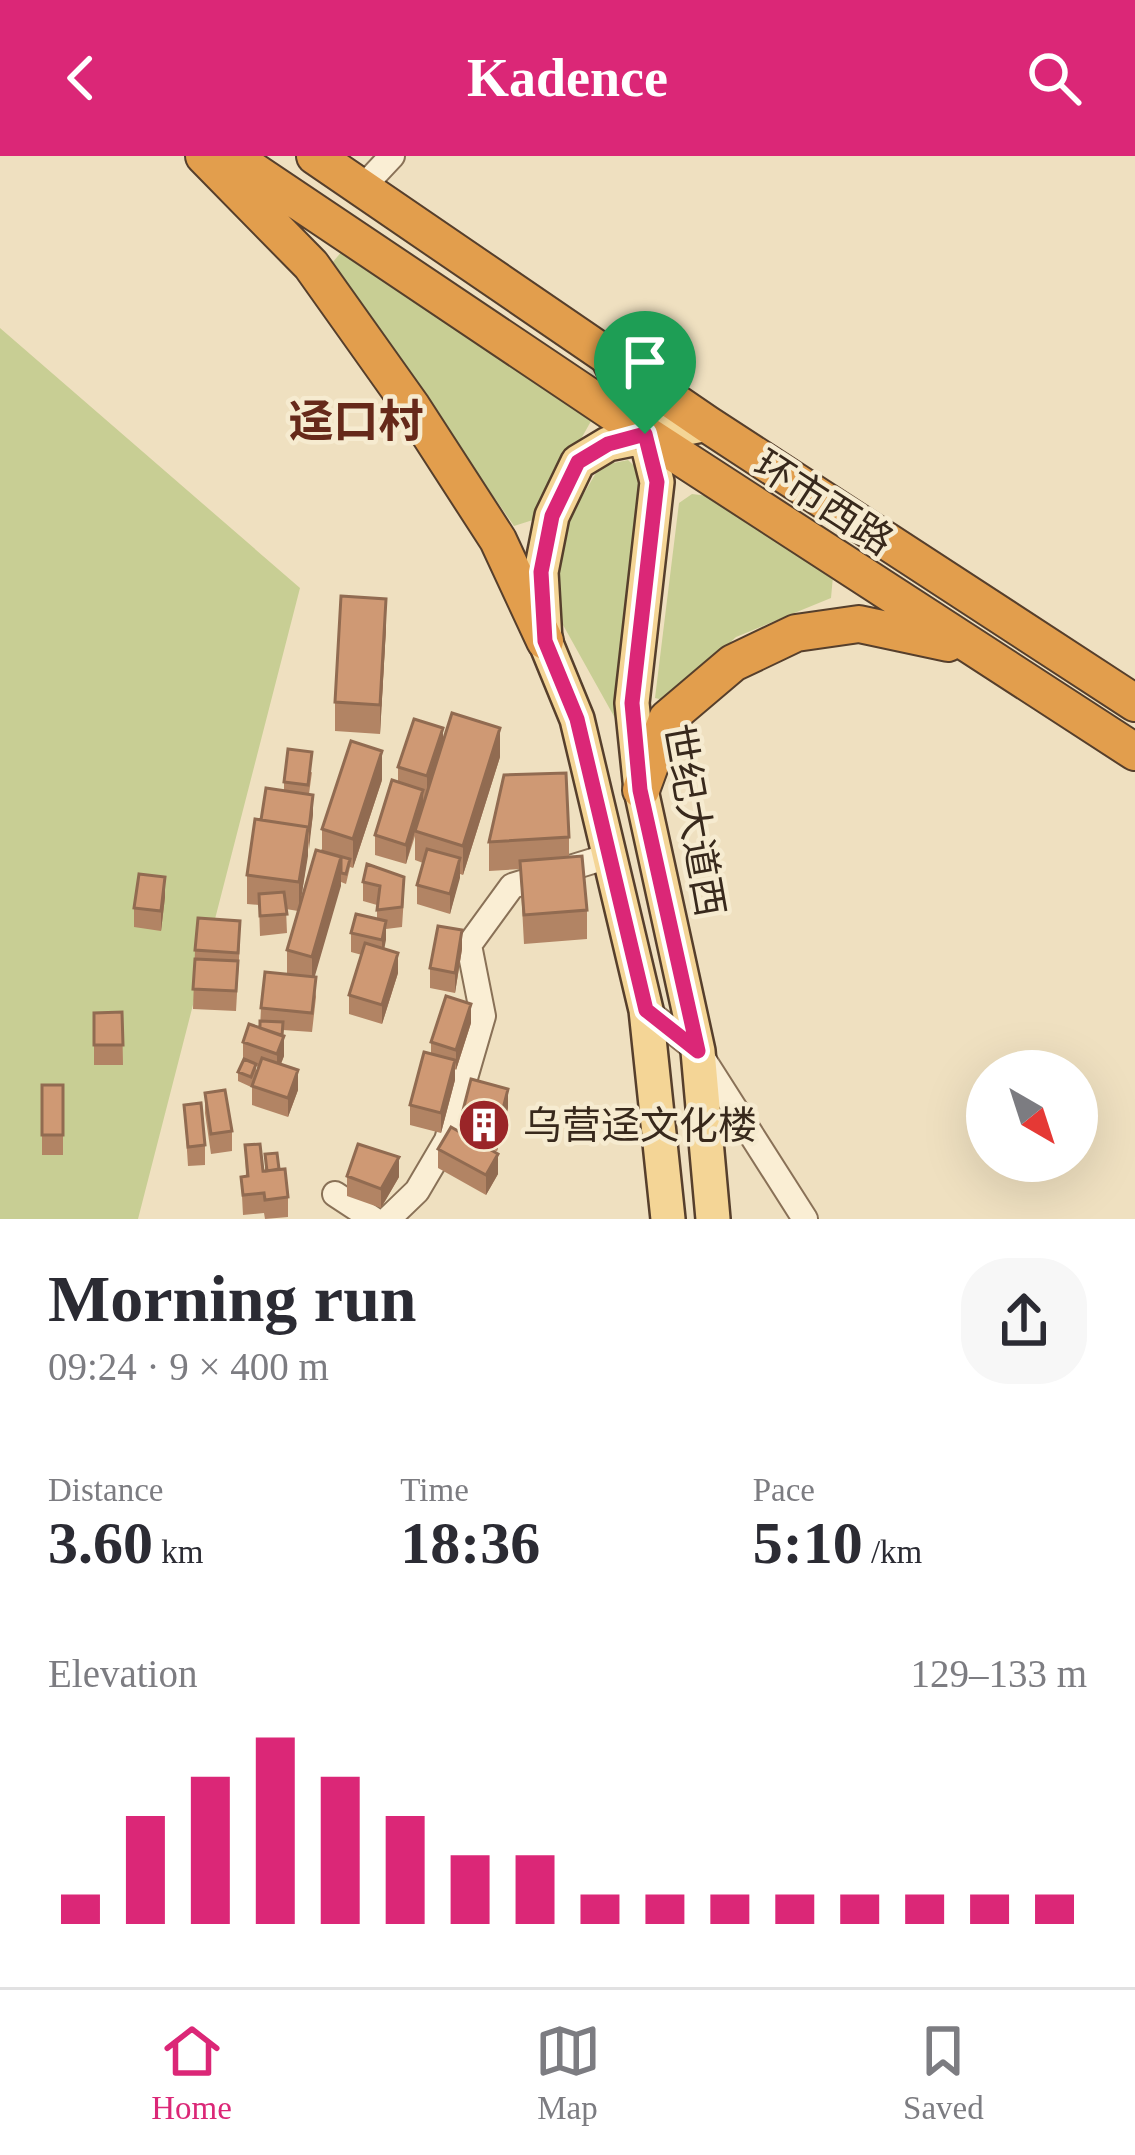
<!DOCTYPE html>
<html lang="en">
<head>
<meta charset="utf-8">
<style>
	:root { --surface:#fff; --page:#f7f7f7; --text:#2b2b33; --muted:#7c7c81; --line:#e1e1e2; --accent:#db2777 }
	body { margin:0; font-family:"Times New Roman","Noto Sans SC",serif; background:var(--page); color:var(--text); height:100vh; display:flex; flex-direction:column; font-size:45px; white-space:nowrap }
	* { box-sizing:border-box; margin:0 }
	p { font-size:39px; color:var(--muted) }
	.icon { flex:none; width:66px; height:66px; fill:none; stroke:currentColor; stroke-width:2; stroke-linecap:round; stroke-linejoin:round }
	.map { position:relative; height:1063px; overflow:hidden }
	.sheet { display:flex; flex-direction:column; background:var(--surface); flex:1 }
	.sheet>* { flex:none }
	.needle { width:78px; rotate:141deg }
	.buttons { position:absolute; left:966px; top:894px; display:grid; gap:24px }
	.buttons a { display:grid; place-items:center; width:132px; height:132px; border-radius:50%; background:var(--surface); box-shadow:0 12px 48px #0002; font-size:60px }
	.pin { position:absolute; display:grid; place-items:center; width:102px; height:102px; color:#fff; margin:-123px -51px; border-radius:50% 50% 50% 0; rotate:-45deg; box-shadow:0 0 12px #0007 }
	.pin .icon { rotate:45deg }
	.round { display:grid; place-items:center; flex:none; width:126px; height:126px; border-radius:48px; background:var(--page) }
	.summary { display:flex; align-items:center; justify-content:space-between; height:204px; padding:0 48px }
	h1 { font-size:66px; font-weight:800; line-height:90px }
	.metrics { display:grid; grid-template-columns:repeat(3,1fr); gap:18px; height:204px; padding:12px 48px }
	.metrics div { display:grid; align-content:center }
	.metrics b { font-size:60px; font-weight:800 }
	.metrics small { font-size:33px; font-weight:400 }
	.metrics p { font-size:33px }
	.chart { height:336px; padding:24px 48px }
	.chart p { display:flex; justify-content:space-between }
	.chart svg { width:100%; height:216px; margin-top:12px; stroke:var(--accent); stroke-width:6 }
	header { display:flex; justify-content:space-between; align-items:center; height:156px; padding:0 48px; background:var(--accent); color:#fff; font-size:54px; font-weight:800 }
	.dock { display:flex; justify-content:space-around; align-items:center; height:168px; border-top:3px solid var(--line); background:var(--surface); font-size:33px; color:var(--muted) }
	.dock a { display:grid; justify-items:center; gap:6px }
	.dock .current { color:var(--accent) }
	.map>svg:first-child { display:block }
</style>
</head>
<body>
<header><svg class="icon" aria-label="back" viewBox="0 0 24 24"><path d="M15 5l-7 7 7 7"/></svg>Kadence<svg class="icon" aria-label="search" viewBox="0 0 24 24"><circle cx="10" cy="10" r="6"/><path d="M15 15l6 6"/></svg></header>
<div class="map">
<svg width="1135" height="1063" viewBox="0 0 1135 1063">
	<rect width="100%" height="100%" fill="#efe0c0"/>
	<!-- green -->
	<path fill="#c8ce94" d="M 343,94 L 595,258 L 536,363 L 514,370 L 332,107 Z
		M 0,172 L 300,432 L 138,1063 L 0,1063 Z
		M 628,304 L 648,323 L 616,564 L 553,451 L 566,368 L 600,310 Z
		M 692,338 L 717,341 L 833,420 L 831,442 L 736,481 L 667,545 L 655,542 L 679,347 Z"/>
	<g fill="none" stroke-linecap="round" stroke-linejoin="round">
		<!-- minor casing -->
		<g stroke="#897157" stroke-width="28">
			<path id="minor" d="M 362,32 L 392,0
				M 646,854 L 698,895 L 805,1063
				M 335,1038 L 373,1063
				M 388,1063 L 417,1035 L 447,984 L 483,860 L 469,789 L 512,730 L 612,699"/>
		</g>
		<!-- major casing -->
		<g stroke="#563f2c" stroke-width="38">
			<path id="major" d="M 605,196 L 645,278 L 657,326 L 632,547 L 641,634 L 698,895 L 713,1063
				M 668,1063 L 646,854 L 577,563 L 545,485 L 541,416 L 552,360 L 578,306 L 608,288 L 707,268"/>
		</g>
		<!-- highway casing -->
		<g stroke="#563f2c" stroke-width="40">
			<path id="highway" d="M 204,0 L 311,109 L 412,251 L 498,384 L 545,485
				M 231,0 L 645,278 L 1135,596
				M 315,0 L 707,268 L 1135,547
				M 641,634 L 667,563 L 733,507 L 796,477 L 859,468 L 948,487"/>
		</g>
		<!-- minor -->
		<use href="#minor" stroke="#faeed4" stroke-width="24"/>
		<!-- major -->
		<use href="#major" stroke="#f4d596" stroke-width="33"/>
		<!-- highway -->
		<use href="#highway" stroke="#e29e4d" stroke-width="36"/>
	</g>
	<!-- wall -->
	<path fill="#b28464" d="M 386,472 L 380,578 L 335,575 L 335,546 Z
		M 443,587 L 500,601 L 463,719 L 460,718 L 450,758 L 417,748 L 417,729 L 423,707 L 415,704 L 415,680 L 406,708 L 375,699 L 375,679 L 398,626 L 398,611 Z
		M 312,616 L 309,638 L 313,658 L 301,744 L 322,695 L 322,673 L 382,624 L 353,712 L 350,711 L 346,728 L 341,726 L 314,821 L 316,841 L 312,876 L 283,874 L 284,900 L 281,908 L 298,934 L 288,961 L 252,949 L 252,930 L 259,911 L 256,910 L 256,918 L 251,931 L 238,925 L 238,916 L 243,906 L 243,886 L 260,872 L 261,852 L 287,818 L 287,794 L 298,755 L 286,753 L 287,777 L 260,780 L 259,749 L 247,748 L 247,719 L 261,664 L 284,635 L 284,626 Z
		M 569,681 L 569,701 L 587,754 L 587,783 L 524,788 L 520,713 L 489,715 L 489,686 Z
		M 367,708 L 404,740 L 402,771 L 386,773 L 384,793 L 398,817 L 382,868 L 349,858 L 349,839 L 362,799 L 351,796 L 351,777 L 377,762 L 377,749 L 363,745 L 363,726 Z
		M 165,741 L 161,775 L 134,771 L 134,752 Z
		M 240,785 L 236,855 L 193,853 L 195,794 Z
		M 462,793 L 455,837 L 430,832 L 430,812 Z
		M 122,856 L 123,909 L 94,909 L 94,857 Z
		M 471,867 L 456,914 L 455,913 L 455,924 L 441,977 L 410,969 L 410,949 L 431,898 L 431,886 Z
		M 42,929 L 63,929 L 63,999 L 42,999 Z
		M 205,937 L 232,975 L 232,995 L 211,998 L 205,957 Z
		M 184,949 L 205,989 L 205,1009 L 188,1010 Z
		M 508,952 L 497,995 L 490,994 L 498,1018 L 486,1039 L 438,1012 L 438,993 L 460,976 L 460,966 Z
		M 245,989 L 263,1015 L 265,1015 L 265,998 L 279,1013 L 288,1041 L 288,1061 L 265,1063 L 264,1057 L 243,1059 L 241,1021 L 246,1020 Z
		M 347,1020 L 399,1021 L 381,1052 L 347,1040 Z"/>
	<!-- shaded-wall -->
	<path fill="#916b51" d="M 386,443 L 386,472 L 380,578 L 380,549 Z
		M 443,572 L 443,591 L 427,640 L 427,620 Z
		M 500,572 L 500,601 L 463,719 L 463,690 Z
		M 382,595 L 382,624 L 353,712 L 353,683 Z
		M 423,634 L 423,653 L 415,675 L 406,708 L 406,689 Z
		M 313,639 L 313,658 L 309,693 L 309,673 Z
		M 308,671 L 308,700 L 299,755 L 299,726 Z
		M 341,701 L 341,730 L 312,830 L 312,801 Z
		M 460,702 L 460,722 L 450,758 L 450,738 Z
		M 165,721 L 165,741 L 161,775 L 161,755 Z
		M 386,765 L 386,784 L 382,804 L 382,784 Z
		M 462,774 L 462,793 L 455,837 L 455,817 Z
		M 398,797 L 398,817 L 382,868 L 382,849 Z
		M 471,848 L 471,867 L 456,914 L 456,894 Z
		M 284,880 L 284,900 L 277,917 L 277,898 Z
		M 455,904 L 455,924 L 441,977 L 441,957 Z
		M 298,914 L 298,934 L 288,961 L 288,942 Z
		M 508,933 L 508,952 L 497,995 L 497,976 Z
		M 498,998 L 498,1018 L 486,1039 L 486,1019 Z
		M 399,1001 L 399,1021 L 381,1052 L 381,1033 Z"/>
	<!-- building -->
	<path fill="#cf9974" stroke="#916b51" stroke-width="3" d="M 341,440 L 386,443 L 380,549 L 335,546 Z
		M 452,557 L 500,572 L 463,690 L 415,675 Z
		M 414,563 L 443,572 L 427,620 L 398,611 Z
		M 351,585 L 382,595 L 353,683 L 322,673 Z
		M 288,593 L 312,596 L 308,629 L 284,626 Z
		M 566,617 L 569,681 L 489,686 L 504,619 Z
		M 392,624 L 423,634 L 406,689 L 375,679 Z
		M 266,632 L 313,639 L 309,673 L 308,671 L 261,664 Z
		M 255,663 L 308,671 L 299,726 L 247,719 Z
		M 427,693 L 460,702 L 450,738 L 417,729 Z
		M 316,694 L 341,701 L 312,801 L 287,794 Z
		M 321,695 L 350,703 L 346,718 L 341,717 L 341,701 Z
		M 582,700 L 587,754 L 524,759 L 520,705 Z
		M 367,708 L 404,721 L 402,751 L 377,754 L 380,730 L 363,726 Z
		M 139,718 L 165,721 L 161,755 L 134,752 Z
		M 284,736 L 287,758 L 260,760 L 259,738 Z
		M 356,758 L 386,765 L 382,784 L 351,777 Z
		M 198,762 L 240,765 L 238,797 L 195,794 Z
		M 438,770 L 462,774 L 455,817 L 430,812 Z
		M 365,787 L 398,797 L 382,849 L 349,839 Z
		M 195,803 L 238,805 L 236,835 L 193,833 Z
		M 265,816 L 316,821 L 312,857 L 261,852 Z
		M 446,840 L 471,848 L 456,894 L 431,886 Z
		M 122,856 L 123,889 L 94,889 L 94,857 Z
		M 260,865 L 283,866 L 282,880 L 260,872 Z
		M 249,868 L 284,880 L 277,898 L 243,886 Z
		M 424,896 L 455,904 L 441,957 L 410,949 Z
		M 262,902 L 298,914 L 288,942 L 252,930 Z
		M 244,903 L 256,908 L 251,921 L 238,916 Z
		M 471,923 L 508,933 L 497,976 L 460,966 Z
		M 42,929 L 63,929 L 63,979 L 42,979 Z
		M 225,934 L 232,975 L 211,978 L 205,937 Z
		M 201,947 L 205,989 L 188,991 L 184,949 Z
		M 451,971 L 498,998 L 486,1019 L 438,993 Z
		M 260,988 L 263,1015 L 285,1013 L 288,1041 L 265,1044 L 264,1037 L 243,1039 L 241,1021 L 248,1020 L 245,989 Z
		M 358,988 L 399,1001 L 381,1033 L 347,1020 Z
		M 277,997 L 279,1013 L 267,1015 L 265,998 Z"/>
	<g fill="none" stroke-linecap="round" stroke-linejoin="round">
		<!-- route casing -->
		<g stroke="#fff" stroke-width="24">
			<path id="route" d="M 645,278 L 657,326 L 632,547 L 640,634 L 698,895 L 646,854 L 577,563 L 545,485 L 541,416 L 552,360 L 578,306 L 608,288 Z"/>
		</g>
		<!-- route -->
		<use href="#route" stroke="#db2777" stroke-width="15"/>
	</g>
	<!-- icons -->
	<defs>
		<g id="building-disc" transform="scale(2.7)"><circle r="9.5" fill="#9a2528" stroke="#f6ebd0"/><path d="M-4-6H4V6H1V3H-1V6H-4ZM-2.5-4.3h1.7v1.8h-1.7ZM.8-4.3h1.7v1.8H.8ZM-2.5-1h1.7V.8h-1.7ZM.8-1h1.7V.8H.8Z" fill="#fff"/></g>
	</defs>
	<g fill-rule="evenodd">
		<use href="#building-disc" x="484" y="969"/>
	</g>
	<g text-anchor="middle" stroke-width="9" stroke-linejoin="round" paint-order="stroke">
		<!-- street labels -->
		<g font-size="39" fill="#38291c" stroke="#f6ebd0">
			<text transform="translate(824 346) rotate(33)" y="14">环市西路</text>
			<text transform="translate(695 664) rotate(80)" y="14">世纪大道西</text>
		</g>
		<!-- poi labels -->
		<g font-size="39" fill="#38291c" stroke="#f6ebd0" text-anchor="start">
			<text x="523" y="983">乌营迳文化楼</text>
		</g>
		<!-- quarter labels -->
		<g font-size="45" font-weight="bold" fill="#66291a" stroke="#f6ebd0">
			<text x="356" y="281">迳口村</text>
		</g>
	</g>
</svg>
<div class="buttons">
<a><svg class="needle" viewBox="-14 -14 28 28"><path d="M0-13l5 13h-10z" fill="#e53935"/><path d="M0 13l5-13h-10z" fill="#7c7c81"/></svg></a>
</div>
<div class="pin" style="left:645px;top:278px;background:#1e9e55"><svg class="icon" aria-label="arrive" viewBox="0 0 24 24"><path d="M6 21V4h12l-3 4 3 4H6"/></svg></div>
</div>
<section class="sheet">
<div class="summary"><div><h1>Morning run</h1><p>09:24 · 9 × 400 m</p></div><a class="round"><svg class="icon" aria-label="share" viewBox="0 0 24 24"><path d="M12 15V3M7 8l5-5 5 5M5 13v7h14v-7"/></svg></a></div>
<div class="metrics">
<div><p>Distance</p><b>3.60<small> km</small></b></div>
<div><p>Time</p><b>18:36</b></div>
<div><p>Pace</p><b>5:10<small> /km</small></b></div>
</div>
<div class="chart"><p><span>Elevation</span>129–133 m</p>
<svg viewBox="0 0 160 44" preserveAspectRatio="none"><path d="M5 44V38M15 44V22M25 44V14M35 44V6M45 44V14M55 44V22M65 44V30M75 44V30M85 44V38M95 44V38M105 44V38M115 44V38M125 44V38M135 44V38M145 44V38M155 44V38"/></svg>
</div>
</section>
<nav class="dock">
<a class="current"><svg class="icon" aria-label="home" viewBox="0 0 24 24"><path d="M3 11l9-7 9 7M6 9v11h12V9"/></svg>Home</a>
<a><svg class="icon" aria-label="map" viewBox="0 0 24 24"><path d="M3 6l6-2 6 2 6-2v14l-6 2-6-2-6 2zM9 4v14M15 6v14"/></svg>Map</a>
<a><svg class="icon" aria-label="saved" viewBox="0 0 24 24"><path d="M7 4h10v16l-5-4-5 4z"/></svg>Saved</a>
</nav>
</body>
</html>
